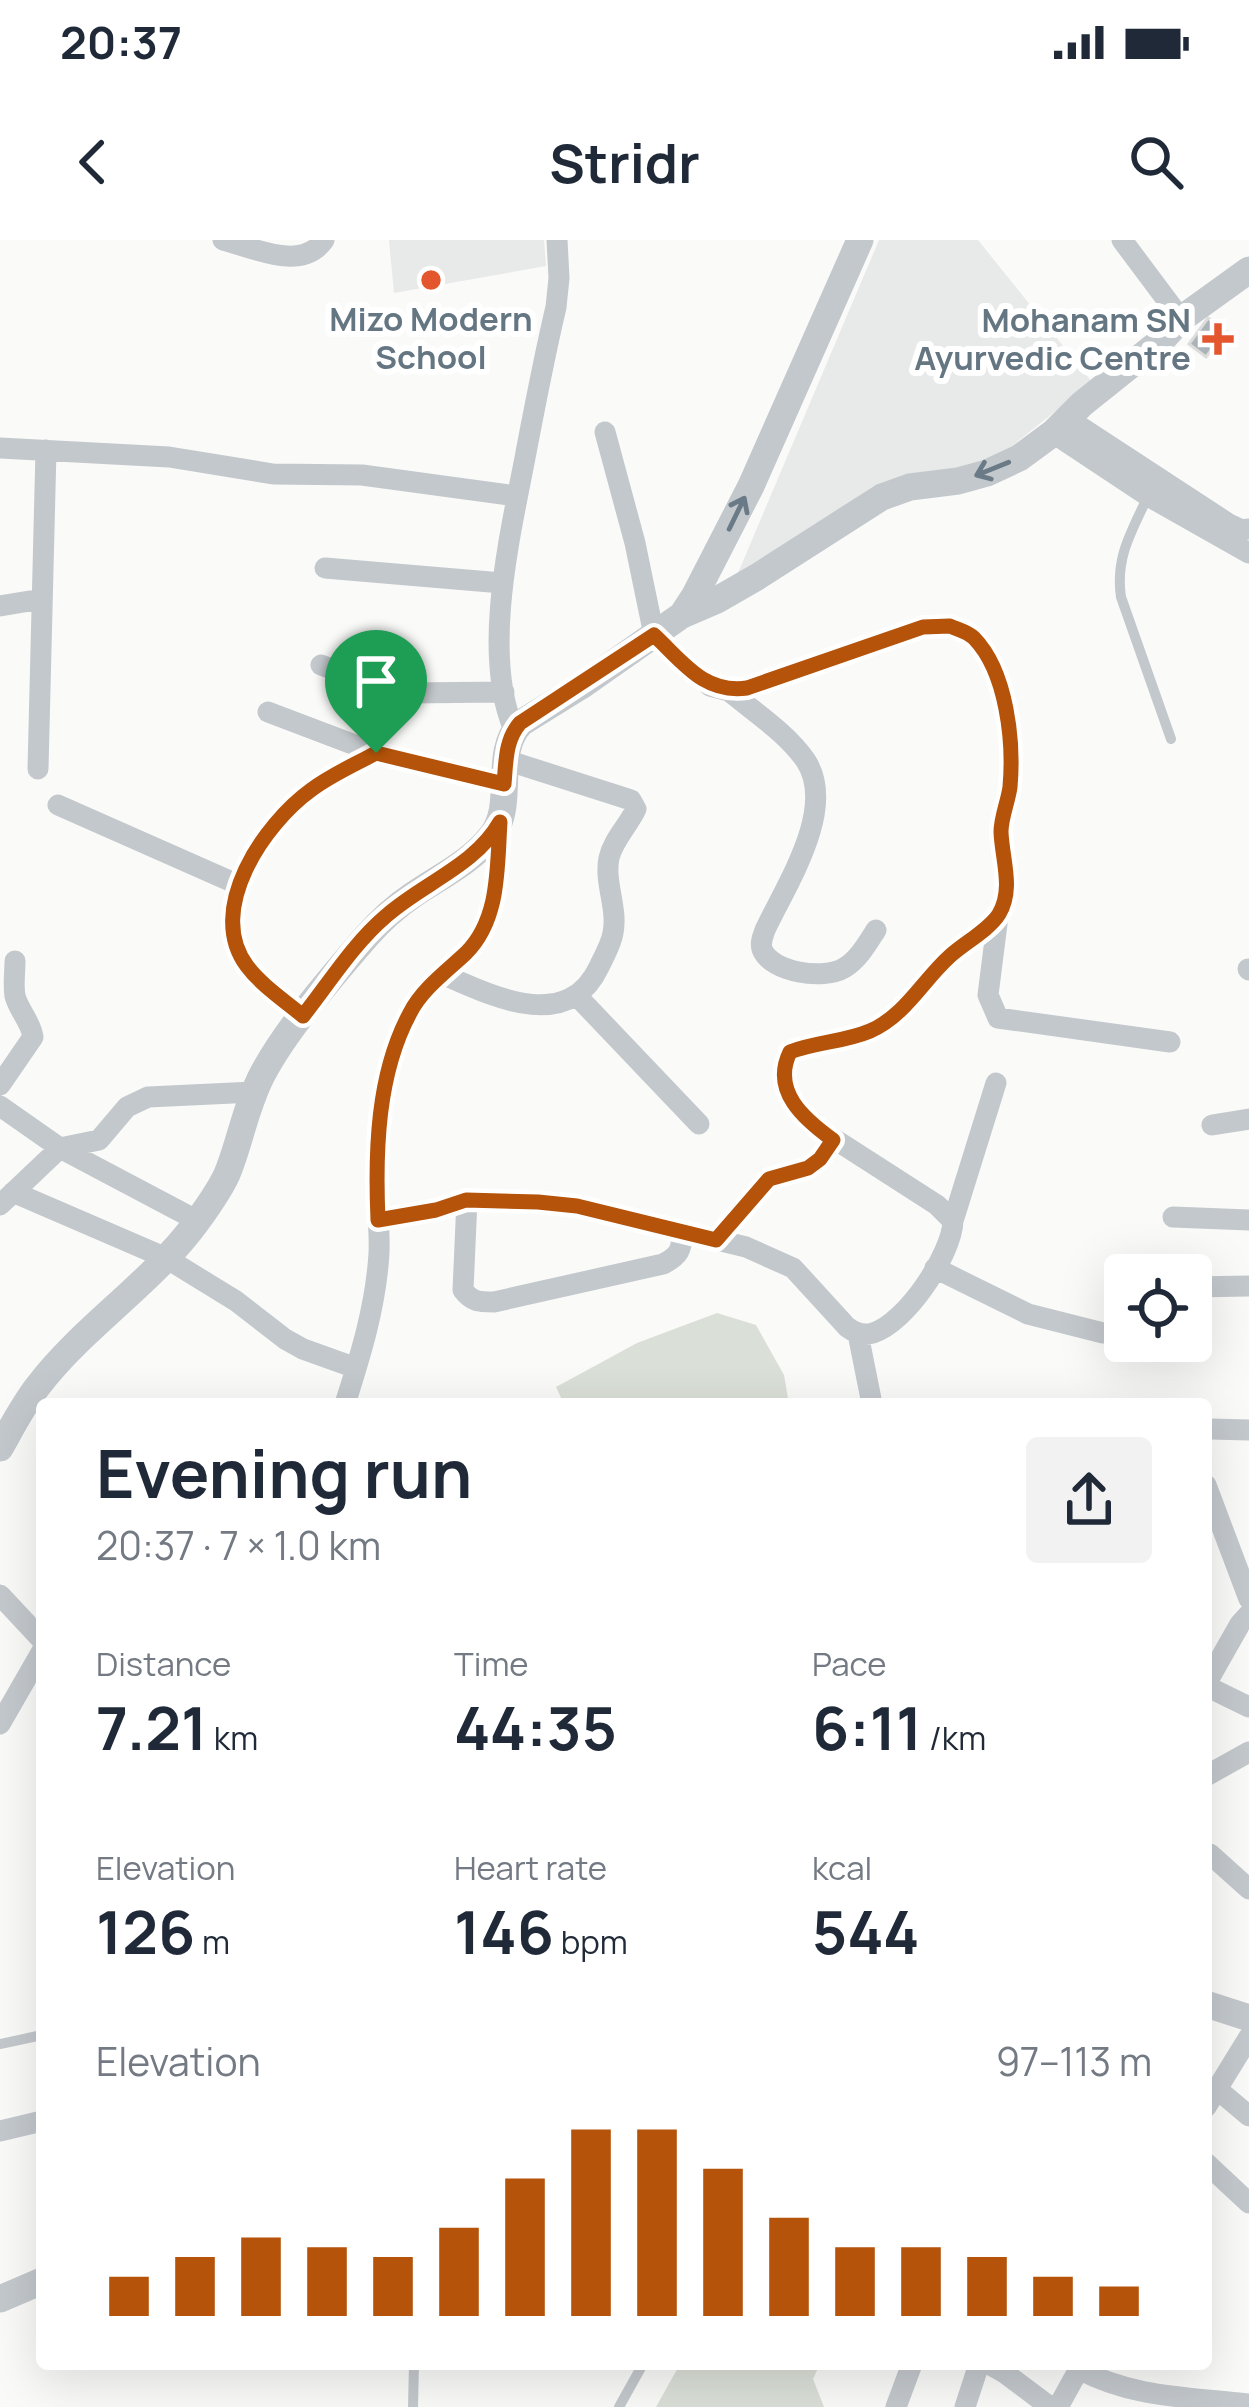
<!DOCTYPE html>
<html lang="en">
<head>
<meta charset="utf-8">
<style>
	:root { --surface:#fff; --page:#f2f2f3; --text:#1f2937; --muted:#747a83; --accent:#b45309 }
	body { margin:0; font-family:Manrope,sans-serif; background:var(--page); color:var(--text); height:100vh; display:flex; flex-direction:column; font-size:45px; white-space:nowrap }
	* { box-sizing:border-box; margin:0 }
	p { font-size:39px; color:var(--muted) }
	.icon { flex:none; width:66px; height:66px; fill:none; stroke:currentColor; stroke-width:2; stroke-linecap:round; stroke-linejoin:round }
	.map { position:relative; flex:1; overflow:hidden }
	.side { position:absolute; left:36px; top:1158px; width:1176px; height:972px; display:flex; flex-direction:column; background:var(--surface); border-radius:12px; box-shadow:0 12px 48px #0002 }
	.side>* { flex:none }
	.tools { position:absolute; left:1104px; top:1014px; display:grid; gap:24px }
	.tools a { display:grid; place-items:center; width:108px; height:108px; border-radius:12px; background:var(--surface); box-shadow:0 12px 48px #0002; font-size:60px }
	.pin { position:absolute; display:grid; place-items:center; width:102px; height:102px; color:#fff; margin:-123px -51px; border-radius:50% 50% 50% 0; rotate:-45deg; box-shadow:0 0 12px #0007 }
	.pin .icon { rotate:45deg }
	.round { display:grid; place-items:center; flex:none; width:126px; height:126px; border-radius:12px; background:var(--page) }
	.summary { display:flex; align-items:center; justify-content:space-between; height:204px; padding:0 60px }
	h1 { font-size:66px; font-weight:700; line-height:90px }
	.metrics { display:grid; grid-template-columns:repeat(3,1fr); gap:18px; height:204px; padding:12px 60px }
	.metrics div { display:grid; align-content:center }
	.metrics b { font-size:60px; font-weight:700 }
	.metrics small { font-size:33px; font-weight:400 }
	.metrics p { font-size:33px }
	.chart { height:336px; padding:24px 60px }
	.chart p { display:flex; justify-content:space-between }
	.chart svg { width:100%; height:216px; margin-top:12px; stroke:var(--accent); stroke-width:6 }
	.status { display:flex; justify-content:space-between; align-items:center; height:84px; padding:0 60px; background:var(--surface); direction:ltr }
	.status svg { height:33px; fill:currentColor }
	header { display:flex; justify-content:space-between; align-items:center; height:156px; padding:0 60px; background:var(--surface); font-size:54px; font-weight:700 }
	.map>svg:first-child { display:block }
</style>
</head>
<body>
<div class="status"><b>20:37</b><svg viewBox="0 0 49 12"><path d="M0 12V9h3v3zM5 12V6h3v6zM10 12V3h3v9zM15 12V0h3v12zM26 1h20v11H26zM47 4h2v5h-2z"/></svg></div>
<header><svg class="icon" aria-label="back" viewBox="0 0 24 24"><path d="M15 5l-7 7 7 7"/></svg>Stridr<svg class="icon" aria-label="search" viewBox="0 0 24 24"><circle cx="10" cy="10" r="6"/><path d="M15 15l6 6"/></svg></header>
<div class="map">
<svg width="1249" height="2167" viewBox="0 0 1249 2167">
	<rect width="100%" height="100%" fill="#fafaf8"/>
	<!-- built -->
	<path fill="#e8e9e9" d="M 389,0 L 544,0 L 546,26 L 394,53 Z
		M 879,0 L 978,0 L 1092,142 L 987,226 L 908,234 L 735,340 Z"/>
	<!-- green -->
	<path fill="#dadfd7" d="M 717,1073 L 756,1085 L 784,1135 L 789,1164 L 564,1164 L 556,1147 L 637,1103 Z
		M 680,2124 L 820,2124 L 813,2139 L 824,2167 L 656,2167 Z"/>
	<!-- building -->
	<path fill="#aab3b9" stroke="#dcdcda" stroke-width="3" d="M 1208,78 L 1226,91 L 1206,117 L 1189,104 Z"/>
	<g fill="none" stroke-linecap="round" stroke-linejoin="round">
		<!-- service -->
		<path stroke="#c3c8cc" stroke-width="10" d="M 1148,256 C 1132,291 1115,317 1121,357 L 1171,499
			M 0,1804 L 42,1795
			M 413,2167 L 414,2124
			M 619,2167 L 643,2124"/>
		<!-- minor -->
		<path stroke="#c3c8cc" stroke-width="21" d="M 223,0 C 254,8 302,32 324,0
			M 1122,0 L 1181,79
			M 1067,178 L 1229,284 L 1242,290 L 1249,289
			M 1053,193 L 1148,256 L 1249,313
			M 0,208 L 169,217 L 273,234 L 362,235 L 517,256
			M 325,328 L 502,343
			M 0,366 L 42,359
			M 321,425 L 384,449 L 408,453 L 504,452
			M 729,451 C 754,472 787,493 806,521 C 837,569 786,645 765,690 C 763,696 760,702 762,709 C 771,733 824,740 844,728 C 858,720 867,704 876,690
			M 268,472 L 376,513 L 504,544
			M 514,490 C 482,415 509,300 524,223 C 534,170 544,118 556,67 L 559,38 L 557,0
			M 38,529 L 46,210
			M 58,565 L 239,645
			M 998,676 L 988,755 L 998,778 L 1170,802
			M 1248,729 L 1249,730
			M 442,734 C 492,756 567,794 599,727 C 604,716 611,705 613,693 C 618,668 604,643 609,618 C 613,600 628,586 636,569 L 631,560 L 506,520
			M 578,757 L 699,884
			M 303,776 C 285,760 261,745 247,726 C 205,671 264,584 311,550 C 331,535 354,525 376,513
			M 0,845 L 33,797 C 31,782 19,771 15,756 C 13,745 15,733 15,721
			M 0,866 L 60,908 L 198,981
			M 1212,885 L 1249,879
			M 13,952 L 166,1018 L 236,1061 L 285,1099 L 303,1109 L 356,1128
			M 467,960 L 463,1050 C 472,1062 479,1062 494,1062 L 663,1024 C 679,1016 682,1010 682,992
			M 0,965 L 60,908 L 99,900 L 127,867 L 148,857 L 254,852
			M 1173,977 L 1249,980
			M 378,980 L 436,970 L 467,960 L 538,962 L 577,966 L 746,1007 L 793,1028 L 847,1087 C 855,1093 863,1096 873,1093 C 906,1083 952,1014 953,981 L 937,965 L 811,884 C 791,864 777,841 790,812 C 816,802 844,802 870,791 C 905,776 923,740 950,716 C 964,703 989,691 999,675 C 1014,650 1002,619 1001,593 C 1001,577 1008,563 1009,548 C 1014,507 1007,416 968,393 C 954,385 938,387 923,387 L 747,449 L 729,451 L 710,446 L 654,395 L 635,303 L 605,192
			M 953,981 L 996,843
			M 716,1000 L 769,939 L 808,929 L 820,919 L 833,900
			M 935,1028 L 1028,1074 L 1103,1093
			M 1191,1047 L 1249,1046
			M 858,1094 L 872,1164
			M 345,1164 C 361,1114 376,1065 379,1013 C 380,992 377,970 377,949 C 377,895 382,838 403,788 C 416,755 443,736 467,712 C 500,678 497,627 500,583
			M 1210,1189 L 1249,1190
			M 1206,1245 L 1249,1359
			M 0,1355 L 42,1400
			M 1206,1444 L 1240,1384 L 1249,1374
			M 1206,1446 L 1249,1467
			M 0,1484 L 42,1411
			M 1206,1536 L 1249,1512
			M 1210,1614 L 1249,1649
			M 1217,1849 L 1249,1876
			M 1206,1867 L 1249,1797
			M 0,1891 L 42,1881
			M 1206,1923 L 1249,1963
			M 989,2124 L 1005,2133 L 1050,2167
			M 1077,2124 L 1079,2129 C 1132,2158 1190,2157 1249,2164
			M 896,2167 L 912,2124
			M 965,2167 L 979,2124
			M 1058,2167 L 1079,2129"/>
		<!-- tertiary -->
		<path stroke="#c3c8cc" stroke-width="27" d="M 682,375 L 695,355 L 751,246 L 860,0
			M 0,1208 C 12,1187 23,1165 38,1146 C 84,1086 151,1044 196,983 C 207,968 223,946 229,929 C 241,898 246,866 262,835 C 286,789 332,737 366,697 C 380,681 395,667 413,655 C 439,637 473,621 492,595 C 516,564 492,513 521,483 L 584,444 L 682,375 L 717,360 L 757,337 L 882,257 L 910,247 L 958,241 L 987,233 L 1019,218 L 1053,193 L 1082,164 L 1162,100 L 1181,79 L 1249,30
			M 1206,1764 L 1249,1778
			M 0,2059 L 42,2041"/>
	</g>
	<!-- one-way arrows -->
	<defs><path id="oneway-shaft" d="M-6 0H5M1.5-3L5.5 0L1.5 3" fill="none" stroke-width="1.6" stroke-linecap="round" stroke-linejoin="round" transform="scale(3)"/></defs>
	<g stroke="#6a7a87">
		<use href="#oneway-shaft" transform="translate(992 229) rotate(158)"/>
		<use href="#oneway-shaft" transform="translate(737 273) rotate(-64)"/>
	</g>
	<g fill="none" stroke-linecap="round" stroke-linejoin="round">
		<!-- route casing -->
		<g stroke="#fff" stroke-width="24">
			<path id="route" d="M 950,386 C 959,390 968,392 974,398 C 1007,432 1014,502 1010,547 C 1008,562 1001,577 1001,592 C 1002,619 1014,649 999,674 C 989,690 964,703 950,716 C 923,740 905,776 870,791 C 844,802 816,802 790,812 C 771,851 804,879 833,900 L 820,919 L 808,928 L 769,939 L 716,1000 L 577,966 L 538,962 L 466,960 L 436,970 L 378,980 C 375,912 377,834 410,773 C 422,749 447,731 466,713 C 500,679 497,627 500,582 C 475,626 423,643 386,676 C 354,703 329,743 303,776 C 285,761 261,745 247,726 C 205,670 264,584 311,550 C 331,535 354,525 376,513 L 504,544 C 506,523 505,500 520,483 L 654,395 C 683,422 704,454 747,448 L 923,387 Z"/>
		</g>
		<!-- route -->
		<use href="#route" stroke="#b45309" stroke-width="15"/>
	</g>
	<!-- markers -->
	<g fill="#e4572e" stroke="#fff" stroke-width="4.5">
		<circle cx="431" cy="40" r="12"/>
		<path d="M1212 81h12v12h12v12h-12v12h-12v-12h-12v-12h12z"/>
	</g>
	<g text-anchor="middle" stroke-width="12" stroke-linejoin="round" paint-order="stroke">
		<!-- poi labels -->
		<g font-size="33" font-weight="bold" fill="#657683" stroke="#fff">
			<text x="431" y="91">Mizo Modern<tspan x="431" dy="38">School</tspan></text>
			<text x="1191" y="92" text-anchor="end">Mohanam SN<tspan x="1191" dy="38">Ayurvedic Centre</tspan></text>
		</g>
	</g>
</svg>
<div class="tools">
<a><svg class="icon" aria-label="locate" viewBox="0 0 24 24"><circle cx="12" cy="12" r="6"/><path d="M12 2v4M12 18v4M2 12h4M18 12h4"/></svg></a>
</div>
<div class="pin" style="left:376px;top:513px;background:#1e9e55"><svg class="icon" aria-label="arrive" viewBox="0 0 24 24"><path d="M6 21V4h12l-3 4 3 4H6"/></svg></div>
<section class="side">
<div class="summary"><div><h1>Evening run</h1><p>20:37 · 7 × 1.0 km</p></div><a class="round"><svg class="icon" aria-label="share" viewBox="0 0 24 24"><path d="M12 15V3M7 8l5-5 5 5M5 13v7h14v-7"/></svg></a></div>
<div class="metrics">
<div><p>Distance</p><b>7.21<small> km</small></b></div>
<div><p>Time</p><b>44:35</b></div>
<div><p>Pace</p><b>6:11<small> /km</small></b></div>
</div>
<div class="metrics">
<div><p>Elevation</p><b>126<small> m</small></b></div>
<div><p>Heart rate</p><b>146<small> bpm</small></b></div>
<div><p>kcal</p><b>544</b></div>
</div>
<div class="chart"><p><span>Elevation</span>97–113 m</p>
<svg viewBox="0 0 160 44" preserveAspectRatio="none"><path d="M5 44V36M15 44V32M25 44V28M35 44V30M45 44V32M55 44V26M65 44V16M75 44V6M85 44V6M95 44V14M105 44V24M115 44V30M125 44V30M135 44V32M145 44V36M155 44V38"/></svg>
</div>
</section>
</div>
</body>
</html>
